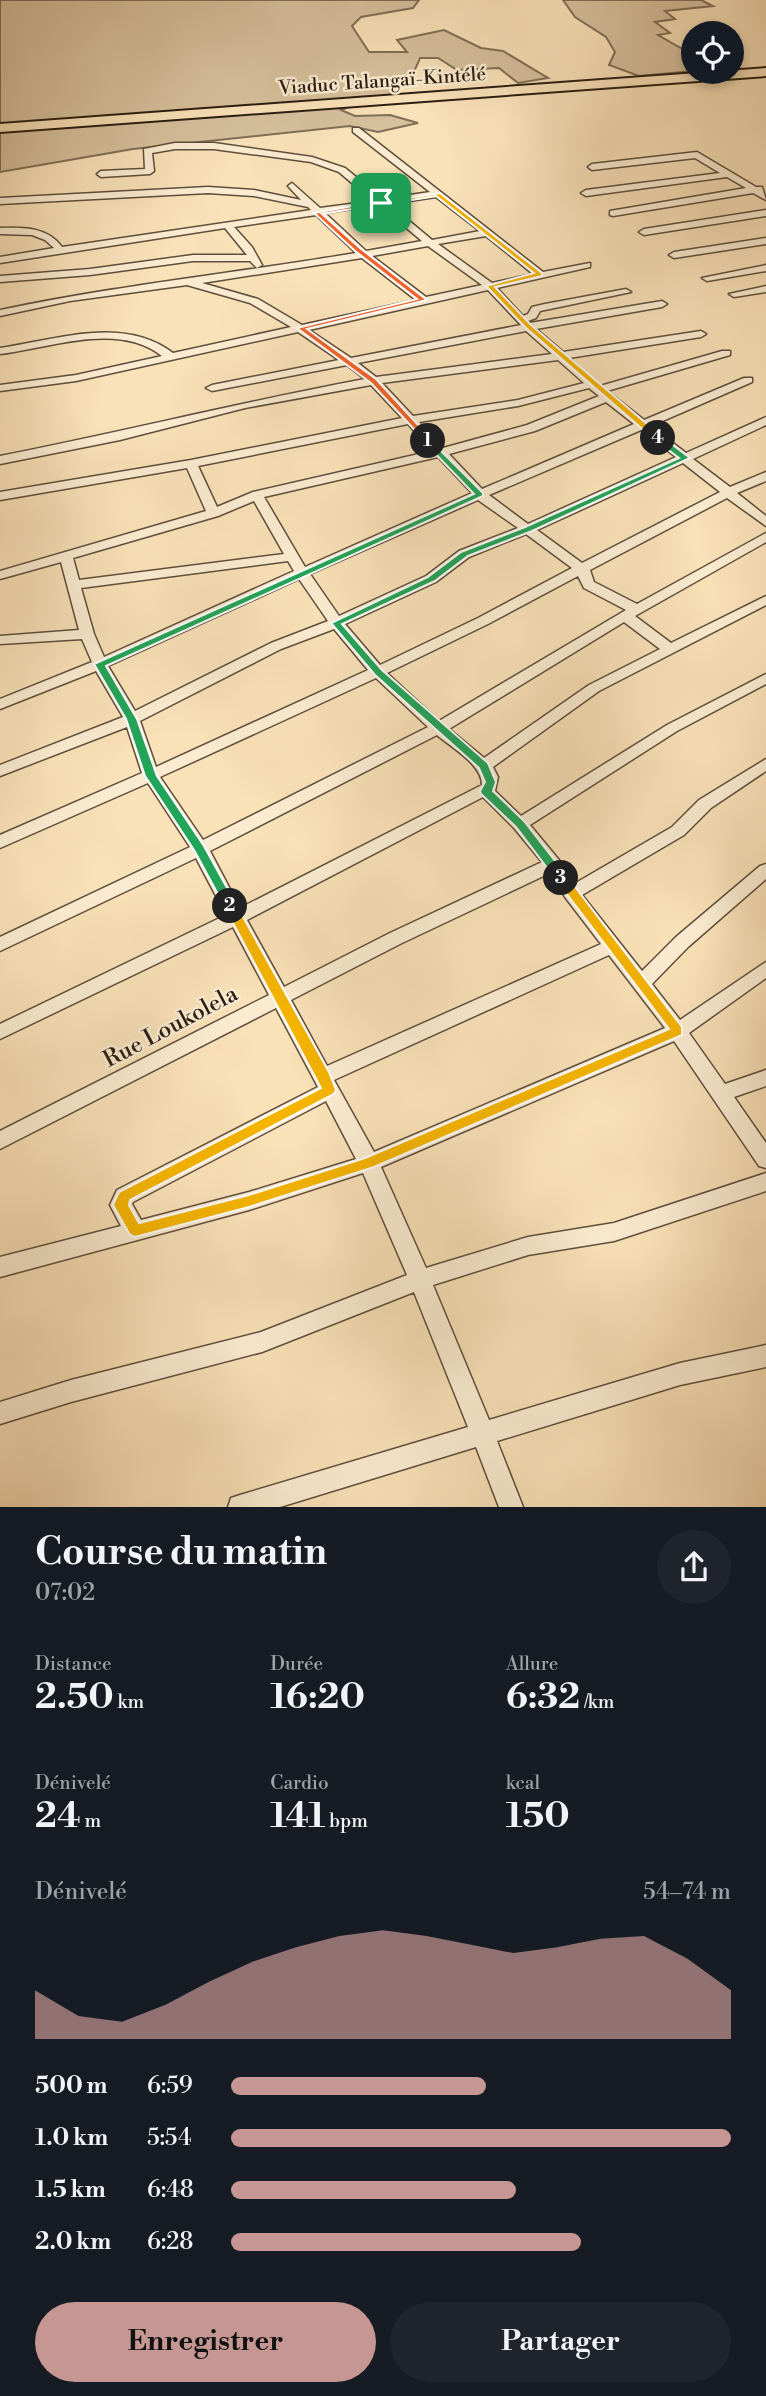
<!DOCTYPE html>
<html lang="fr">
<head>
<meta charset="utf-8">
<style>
	:root { --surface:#171b24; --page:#20242c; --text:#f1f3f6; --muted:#9ea1a6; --accent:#c59692 }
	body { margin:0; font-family:"Libre Bodoni",serif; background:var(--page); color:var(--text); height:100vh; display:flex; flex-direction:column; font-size:26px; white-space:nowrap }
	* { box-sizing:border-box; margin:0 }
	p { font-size:23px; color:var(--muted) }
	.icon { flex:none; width:38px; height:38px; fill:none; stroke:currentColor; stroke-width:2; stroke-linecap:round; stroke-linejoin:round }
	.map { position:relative; height:1507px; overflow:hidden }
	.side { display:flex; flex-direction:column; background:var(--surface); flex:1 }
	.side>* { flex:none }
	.buttons { position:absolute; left:681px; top:21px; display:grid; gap:14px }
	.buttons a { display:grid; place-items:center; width:63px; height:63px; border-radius:50%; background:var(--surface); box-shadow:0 4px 10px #0003; font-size:35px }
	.pin { position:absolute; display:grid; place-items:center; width:60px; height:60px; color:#fff; margin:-30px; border-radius:14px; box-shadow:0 4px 10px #0006 }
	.km { position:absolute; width:35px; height:35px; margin:-18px; border-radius:50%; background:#222; color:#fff; font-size:19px; line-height:35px; text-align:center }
	.round { display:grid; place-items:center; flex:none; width:74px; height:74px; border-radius:37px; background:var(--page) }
	.headline { display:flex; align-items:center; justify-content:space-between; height:119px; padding:0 35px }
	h1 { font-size:38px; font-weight:700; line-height:52px }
	.stats { display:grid; grid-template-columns:repeat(3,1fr); gap:10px; height:119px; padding:7px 35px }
	.stats div { display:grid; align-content:center }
	.stats b { font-size:35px; font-weight:700 }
	.stats small { font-size:19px; font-weight:400 }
	.stats p { font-size:19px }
	.chart { height:196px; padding:14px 35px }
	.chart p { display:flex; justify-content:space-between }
	.chart svg { width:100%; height:126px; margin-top:7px; fill:var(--accent); opacity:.7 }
	.cta { display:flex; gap:14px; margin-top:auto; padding:14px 35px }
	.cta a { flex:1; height:80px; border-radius:42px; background:var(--accent); color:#111; font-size:28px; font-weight:700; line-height:80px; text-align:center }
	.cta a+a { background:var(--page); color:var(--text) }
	ul { padding:0 35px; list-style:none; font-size:23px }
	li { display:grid; grid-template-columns:112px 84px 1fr; align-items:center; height:52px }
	li i { height:18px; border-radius:9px; background:var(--accent) }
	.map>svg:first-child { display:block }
</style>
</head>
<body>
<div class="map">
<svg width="766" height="1507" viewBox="0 0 766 1507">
	<rect width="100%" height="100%" fill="#f9e1b8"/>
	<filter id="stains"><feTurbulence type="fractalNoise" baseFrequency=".00286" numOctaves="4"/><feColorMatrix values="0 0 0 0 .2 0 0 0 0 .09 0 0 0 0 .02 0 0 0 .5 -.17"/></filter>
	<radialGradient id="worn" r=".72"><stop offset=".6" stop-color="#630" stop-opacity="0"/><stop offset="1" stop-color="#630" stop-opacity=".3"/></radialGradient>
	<!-- green -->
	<path fill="#d6c09c" stroke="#806e57" stroke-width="2" d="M 0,0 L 419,0 L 413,8 L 361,17 L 352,26 L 369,52 L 407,52 L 397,40 L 444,30 L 481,48 L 503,51 L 548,78 L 518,83 L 499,68 L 457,70 L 438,58 L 420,58 C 403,103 380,95 341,110 L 355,116 L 390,115 L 418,123 L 378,132 L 350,126 L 133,149 L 0,172 Z
		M 563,0 L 701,0 L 713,6 L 665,11 L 675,19 L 655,22 L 670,33 L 658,35 L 693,55 L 693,71 L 639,76 L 609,65 L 615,52 L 606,37 L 575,17 Z"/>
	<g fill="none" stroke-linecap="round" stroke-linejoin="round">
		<!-- minor casing -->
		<g stroke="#5e4e3c" stroke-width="3">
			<path id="minor" d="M 353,128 L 359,128 L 543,272 L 590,263 L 590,267 L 497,288 L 523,316 L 528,314 L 532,307 L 545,304 L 626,289 L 631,292 L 540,311 L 536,318 L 528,321 L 530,323 L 662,301 L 667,304 L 662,307 L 536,329 L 563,352 L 701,331 L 706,334 L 701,337 L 569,358 L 600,386 L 722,351 L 730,351 L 730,355 L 607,391 L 644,420 L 744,378 L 752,378 L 752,382 L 651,426 L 686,453 L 766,417 L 766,425 L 693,459 L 730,487 L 766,472 L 766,481 L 737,493 L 766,516 L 766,526 L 727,498 L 590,570 L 594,582 L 637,604 L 766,533 L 766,542 L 635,616 L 671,643 L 766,596 L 766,605 L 599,691 L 493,767 L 498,777 L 495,791 L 521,816 L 667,725 L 766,674 L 766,684 L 677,731 L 530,825 L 559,860 L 574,884 L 672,827 L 699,800 L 766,759 L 766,771 L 711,808 L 684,835 L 582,895 L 642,971 L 676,937 L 760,866 L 766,864 L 766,879 L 688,947 L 652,984 L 680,1020 L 766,962 L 766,978 L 689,1033 L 725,1084 L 766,1070 L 766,1086 L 734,1097 L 766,1143 L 766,1168 L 759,1166 L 674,1041 L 381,1167 L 426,1268 L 528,1237 L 614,1223 L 766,1173 L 766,1191 L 614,1241 L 528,1255 L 433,1285 L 489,1420 L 680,1363 L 766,1345 L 766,1367 L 680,1385 L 497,1441 L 523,1507 L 499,1507 L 476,1447 L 280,1507 L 228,1507 L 231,1498 L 240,1495 L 468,1427 L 414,1292 L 262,1352 L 71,1402 L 0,1424 L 0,1402 L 71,1380 L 261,1332 L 407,1275 L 363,1173 L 249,1210 L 0,1277 L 0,1257 L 121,1226 L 110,1205 L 117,1190 L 318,1087 L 276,1008 L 0,1149 L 0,1131 L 269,995 L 233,927 L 0,1039 L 0,1024 L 226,915 L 196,858 L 0,951 L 0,937 L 190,847 L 148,783 L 0,848 L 0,835 L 142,773 L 127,727 L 0,776 L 0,765 L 123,717 L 96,671 L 0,709 L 0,699 L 92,662 L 82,639 L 0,644 L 0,636 L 79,630 L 61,562 L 0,579 L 0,571 L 206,511 L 187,468 L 0,500 L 0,492 L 191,460 L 402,418 L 371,385 L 245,408 L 120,440 L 0,464 L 0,456 C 122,432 242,402 365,379 L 347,365 L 212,391 L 206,388 L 212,385 L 339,360 L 298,332 L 76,381 L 0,391 L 0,385 L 76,375 L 162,356 C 118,321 50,348 0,354 L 0,348 C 56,340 123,315 173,353 L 291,327 L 250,303 L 187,285 L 70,301 L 0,316 L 0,310 C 118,285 237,273 356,253 L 316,215 L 234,227 L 252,247 L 262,265 L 257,268 L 250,261 L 193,261 L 90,275 L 0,282 L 0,276 L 90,269 L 193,255 L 247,255 L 225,228 L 0,263 L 0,257 L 54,248 L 45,240 L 32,235 L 0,234 L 0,228 C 23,227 48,227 62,247 L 311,210 L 308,207 L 254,196 L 208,193 L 0,204 L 0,198 L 208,187 L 254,190 L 301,200 L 288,186 L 292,183 L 320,208 L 373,201 L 339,172 L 311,162 L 214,149 L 175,149 L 152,153 L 154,171 L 150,174 L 101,177 L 97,174 L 101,171 L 145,169 L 144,149 L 175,143 L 214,143 L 312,157 L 345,168 L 383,199 L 430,192 L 353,132 ZM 436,197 L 480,231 L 432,240 L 389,204 ZM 379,205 L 422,241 L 366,251 L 325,213 ZM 486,236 L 533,274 L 492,283 L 438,244 ZM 428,246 L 482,285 L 426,297 L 372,256 ZM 362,258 L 416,300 L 302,325 L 258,299 L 202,283 ZM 488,290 L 521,325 L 351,358 L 309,330 ZM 526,331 L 552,354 L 376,377 L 358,363 ZM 558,360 L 584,383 L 518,400 L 413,416 L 382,383 ZM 589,388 L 599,396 L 527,425 L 443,448 L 419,422 L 518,406 ZM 606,402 L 634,424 L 482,489 L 449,454 L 535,431 ZM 408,424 L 432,451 L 253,492 L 217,507 L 198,466 ZM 641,430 L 676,457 L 528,524 L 489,495 ZM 438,457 L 472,493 L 305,567 L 264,497 ZM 683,463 L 720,492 L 582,563 L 537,530 ZM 478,500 L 518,528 L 459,551 L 426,576 L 339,616 L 310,574 ZM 254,501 L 284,554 L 79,580 L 73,558 L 218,516 ZM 526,534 L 572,568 L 478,618 L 380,665 L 345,624 L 436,582 L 469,557 ZM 288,561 L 294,571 L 104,657 L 94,634 L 81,588 ZM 578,576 L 584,588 L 626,610 L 439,721 L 387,673 L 488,624 ZM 299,579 L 328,621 L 271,643 L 135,711 L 108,666 ZM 624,622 L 660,649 L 589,685 L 484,758 L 449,729 ZM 334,629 L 368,670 L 156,767 L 140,721 L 281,649 ZM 376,678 L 428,727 L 203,840 L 160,777 ZM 437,735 C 452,748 482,764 482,785 L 240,908 L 210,851 ZM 483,797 L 514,828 L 542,862 L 390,933 L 284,987 L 247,920 ZM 550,873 L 565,897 L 601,944 L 327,1066 L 291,1000 L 402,943 ZM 609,955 L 665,1028 L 374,1152 L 334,1080 ZM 326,1101 L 356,1159 L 249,1192 L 141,1220 L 132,1204 L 133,1202 Z
				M 697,152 L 756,187 L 762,187 L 766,200 L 753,193 L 613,216 L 610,215 L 610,211 L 746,188 L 727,177 L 586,196 L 581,193 L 586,190 L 720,173 L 695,158 L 592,170 L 588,167 L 592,164 Z
				M 766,210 L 766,216 L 644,235 L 639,232 L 644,229 Z
				M 766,238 L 766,244 L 674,258 L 669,255 L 674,252 Z
				M 766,265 L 766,271 L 707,281 L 702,278 Z
				M 766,286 L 766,292 L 734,297 L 729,294 Z"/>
		</g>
		<!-- trunk casing -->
		<g stroke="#2a1d12" stroke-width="4">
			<path id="trunk" d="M 766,68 L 766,76 L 0,132 L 0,124 Z"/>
		</g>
		<!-- minor -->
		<use href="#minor" fill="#fbecd1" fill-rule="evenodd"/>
		<!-- trunk -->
		<use href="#trunk" fill="#f9e1b8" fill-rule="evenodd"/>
	</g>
	<!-- split-1 -->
	<path fill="#f0652b" stroke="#fff" stroke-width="2" d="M 381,201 L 383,204 L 322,214 L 360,248 L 427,300 L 307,329 L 376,379 L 431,439 L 428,444 L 371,383 L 297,328 L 417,299 L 355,251 L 314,213 Z"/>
	<!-- split-2 -->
	<path fill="#22a559" stroke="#fff" stroke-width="2" d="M 428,438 L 483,493 L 483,496 L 106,666 L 137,719 L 157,776 L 204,846 L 237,906 L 230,910 L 226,909 L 194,850 L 145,776 L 126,719 L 94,664 L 474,494 L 425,443 Z"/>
	<!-- split-3 -->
	<path fill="#f5b400" stroke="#fff" stroke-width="2" d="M 561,873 L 566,875 L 682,1027 L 682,1035 L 374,1167 L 249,1207 L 135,1237 L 130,1235 L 113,1205 L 119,1192 L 321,1088 L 224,906 L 226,903 L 230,901 L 237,906 L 329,1072 L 336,1090 L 334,1094 L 130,1200 L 129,1205 L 139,1223 L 249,1195 L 365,1158 L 669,1029 L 557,881 L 555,878 Z"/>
	<!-- split-4 -->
	<path fill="#22a559" stroke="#fff" stroke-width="2" d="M 655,436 L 661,436 L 690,458 L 532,531 L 468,556 L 435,581 L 342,624 L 382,670 L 488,763 L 496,782 L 493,791 L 524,821 L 566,875 L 567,878 L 561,882 L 557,881 L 516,827 L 481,794 L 480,791 L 485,782 L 479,768 L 375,675 L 331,623 L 428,577 L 461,552 L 525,527 L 679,458 L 655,440 Z"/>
	<!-- split-5 -->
	<path fill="#f5b400" stroke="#fff" stroke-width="2" d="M 440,193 L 542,273 L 542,276 L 495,287 L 531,325 L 661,436 L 661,440 L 655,440 L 526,328 L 486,286 L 534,273 L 436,196 L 381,205 L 377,203 Z"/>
	<g text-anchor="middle" stroke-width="5" stroke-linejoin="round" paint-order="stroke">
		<!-- far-street labels -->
		<g font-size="19" fill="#2a1d12" stroke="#fbecd1">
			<text transform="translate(382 80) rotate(-4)" y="7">Viaduc Talangaï-Kintélé</text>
		</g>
		<!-- street labels -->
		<g font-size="23" fill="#2a1d12" stroke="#fbecd1">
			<text transform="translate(170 1026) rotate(-28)" y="8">Rue Loukolela</text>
		</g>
	</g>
	<rect width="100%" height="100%" filter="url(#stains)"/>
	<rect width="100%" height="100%" fill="url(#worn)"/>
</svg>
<div class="buttons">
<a><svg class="icon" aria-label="locate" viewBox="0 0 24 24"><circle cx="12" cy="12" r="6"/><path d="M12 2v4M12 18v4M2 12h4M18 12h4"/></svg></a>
</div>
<div class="pin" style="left:381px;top:203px;background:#1e9e55"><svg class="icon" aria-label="arrive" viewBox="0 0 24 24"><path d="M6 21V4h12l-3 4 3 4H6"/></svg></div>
<b class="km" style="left:428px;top:441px">1</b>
<b class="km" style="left:230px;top:906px">2</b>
<b class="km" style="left:561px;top:878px">3</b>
<b class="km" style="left:658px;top:438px">4</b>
</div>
<section class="side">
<div class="headline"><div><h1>Course du matin</h1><p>07:02</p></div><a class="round"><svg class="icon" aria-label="share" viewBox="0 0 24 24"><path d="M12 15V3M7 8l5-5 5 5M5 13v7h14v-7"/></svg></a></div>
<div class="stats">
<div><p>Distance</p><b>2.50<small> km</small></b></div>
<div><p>Durée</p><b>16:20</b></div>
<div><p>Allure</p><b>6:32<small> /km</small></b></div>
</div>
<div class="stats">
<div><p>Dénivelé</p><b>24<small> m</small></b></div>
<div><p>Cardio</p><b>141<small> bpm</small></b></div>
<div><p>kcal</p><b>150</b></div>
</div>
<div class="chart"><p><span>Dénivelé</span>54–74 m</p>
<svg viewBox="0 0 160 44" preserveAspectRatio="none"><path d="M0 44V27L10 36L20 38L30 32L40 24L50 17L60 12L70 8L80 6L90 8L100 11L110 14L120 12L130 9L140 8L150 16L160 27V44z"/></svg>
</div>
<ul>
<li><b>500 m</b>6:59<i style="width:51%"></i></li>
<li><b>1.0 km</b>5:54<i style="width:100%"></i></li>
<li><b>1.5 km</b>6:48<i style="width:57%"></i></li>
<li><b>2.0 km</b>6:28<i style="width:70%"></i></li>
</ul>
<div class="cta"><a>Enregistrer</a><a>Partager</a></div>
</section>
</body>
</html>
